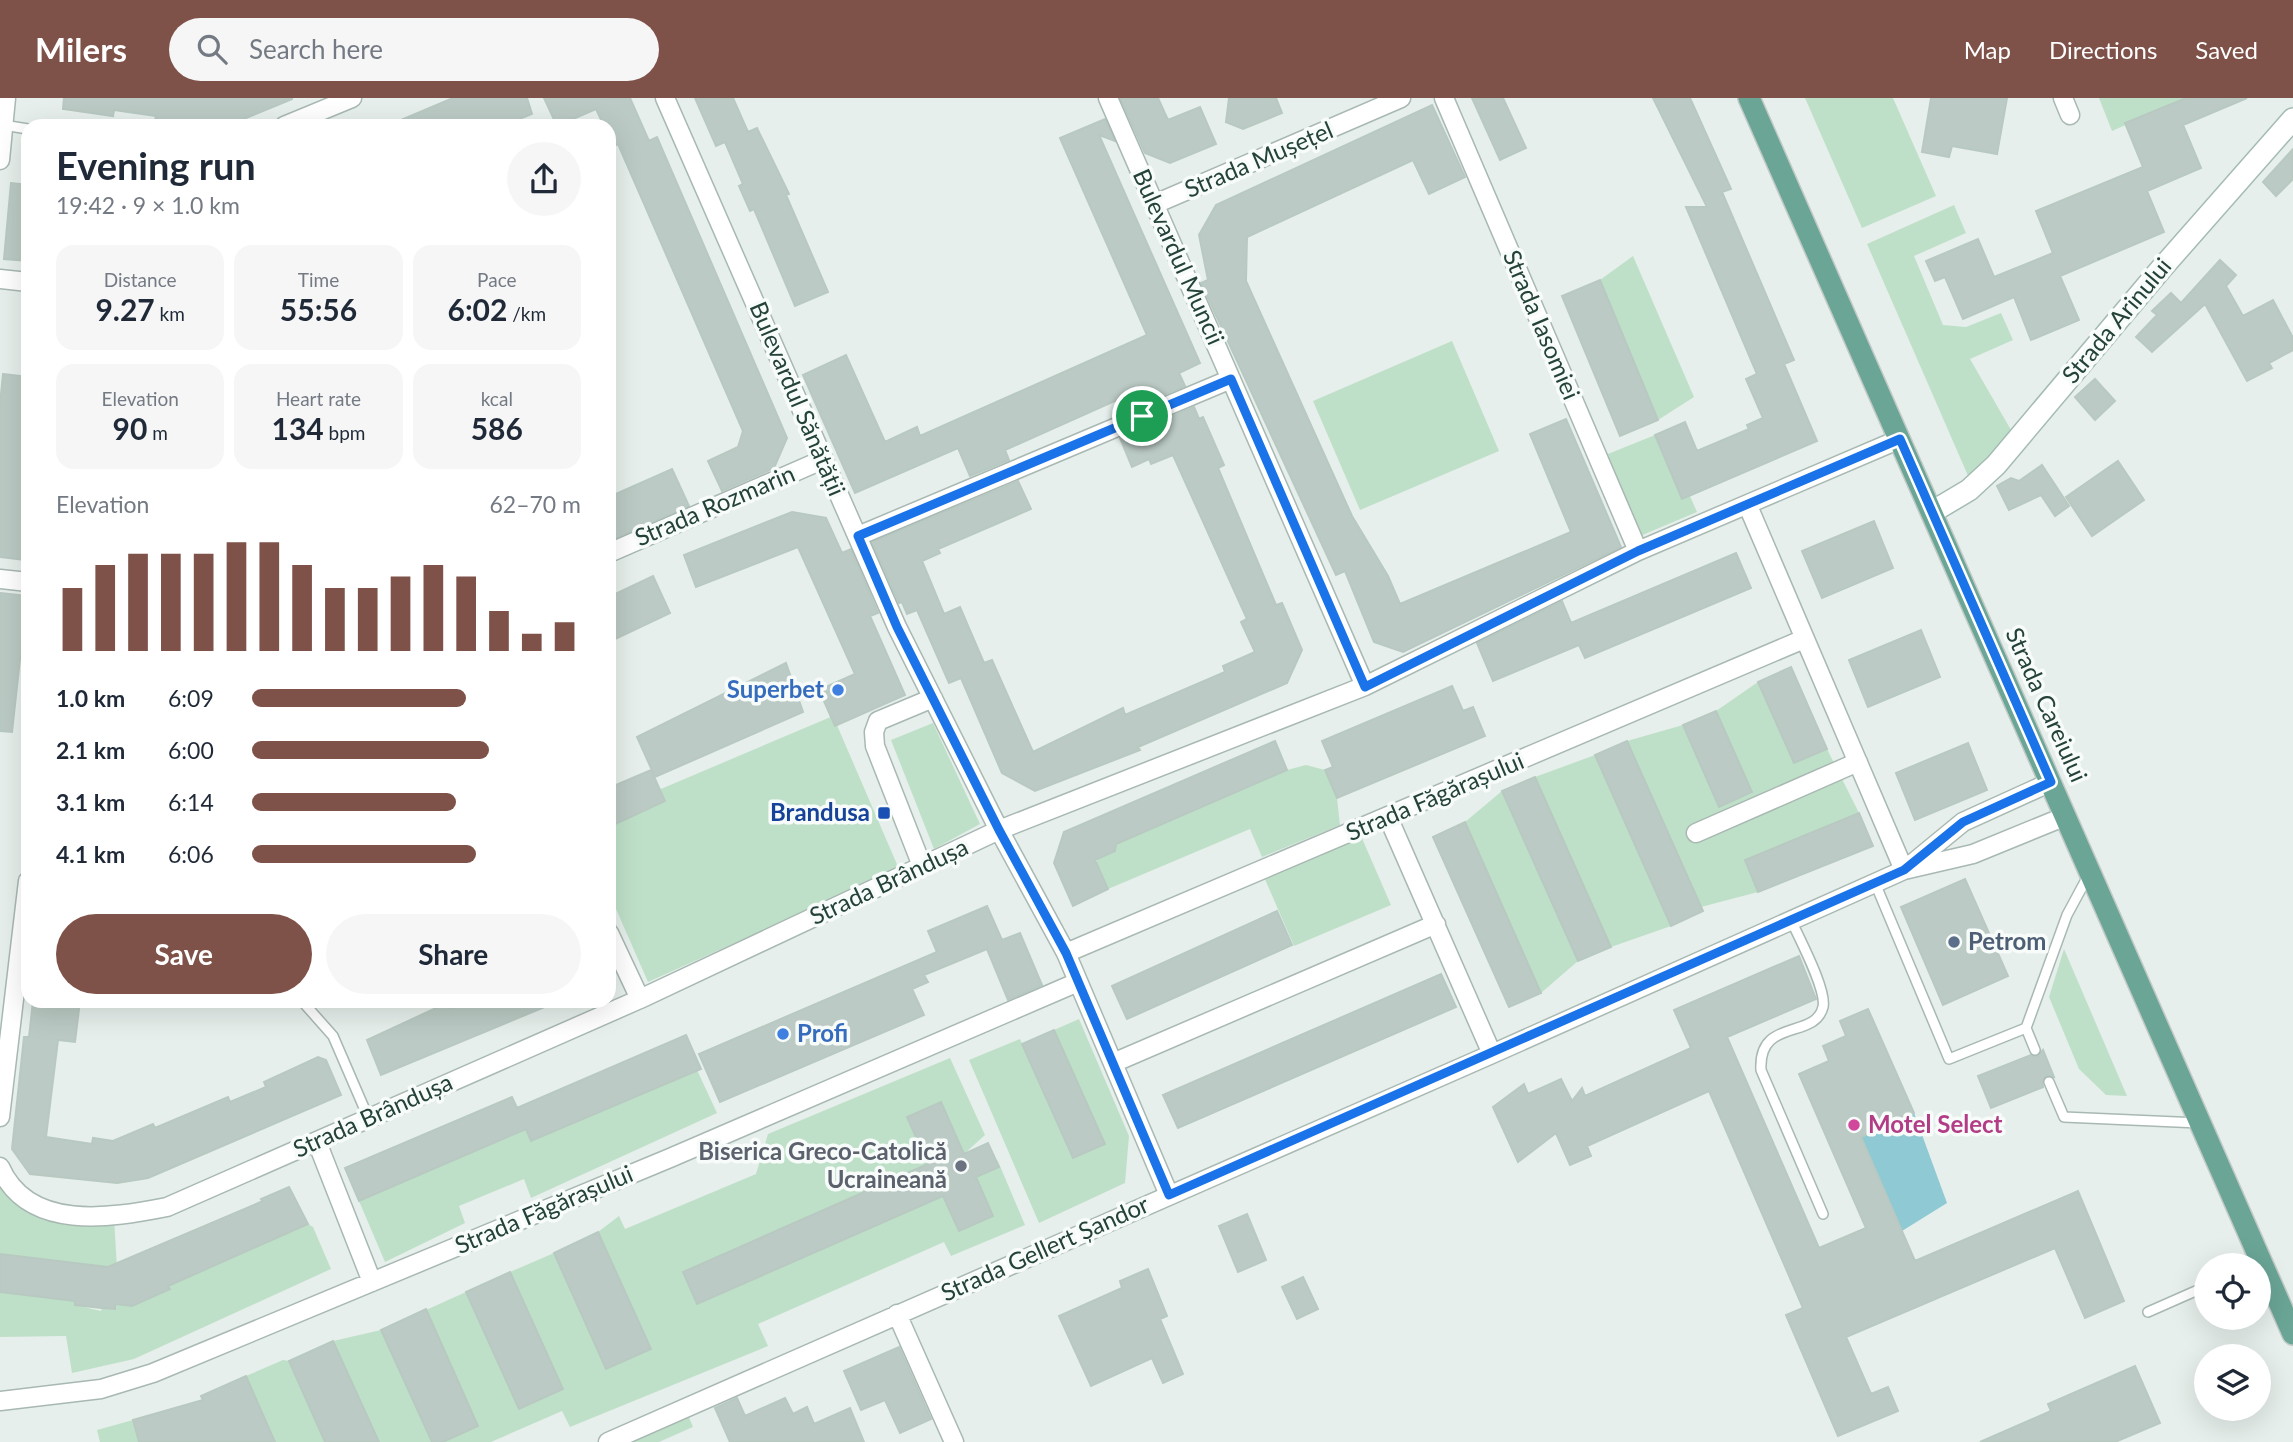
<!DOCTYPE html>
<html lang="en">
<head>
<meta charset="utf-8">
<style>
	:root { --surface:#fff; --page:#f6f6f7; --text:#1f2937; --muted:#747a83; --accent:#7f5249 }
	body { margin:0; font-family:Lato,sans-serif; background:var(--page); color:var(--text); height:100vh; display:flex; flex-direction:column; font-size:26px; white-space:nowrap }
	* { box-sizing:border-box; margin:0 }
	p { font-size:23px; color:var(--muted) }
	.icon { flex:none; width:38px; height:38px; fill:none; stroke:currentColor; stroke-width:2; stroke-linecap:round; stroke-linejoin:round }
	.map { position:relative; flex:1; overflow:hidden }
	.sheet { position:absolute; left:21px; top:21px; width:595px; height:889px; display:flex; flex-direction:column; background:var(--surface); border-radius:21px; box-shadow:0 7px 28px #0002 }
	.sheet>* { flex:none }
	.tools { position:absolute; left:2194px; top:1155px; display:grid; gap:14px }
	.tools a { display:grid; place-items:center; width:77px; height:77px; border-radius:50%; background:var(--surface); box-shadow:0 7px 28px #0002; font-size:35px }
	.pin { position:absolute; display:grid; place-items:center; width:60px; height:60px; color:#fff; margin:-30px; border:4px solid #fff; border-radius:50%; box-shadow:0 2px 7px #0007 }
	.round { display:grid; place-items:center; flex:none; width:74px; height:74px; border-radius:37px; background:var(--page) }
	.summary { display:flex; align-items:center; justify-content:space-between; height:119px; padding:0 35px }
	h1 { font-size:38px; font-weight:700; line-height:52px }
	.metrics { display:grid; grid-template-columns:repeat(3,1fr); gap:10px; height:119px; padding:7px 35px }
	.metrics div { display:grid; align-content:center; border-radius:18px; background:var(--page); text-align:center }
	.metrics b { font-size:30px; font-weight:700 }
	.metrics small { font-size:19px; font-weight:400 }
	.metrics p { font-size:19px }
	.chart { height:196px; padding:14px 35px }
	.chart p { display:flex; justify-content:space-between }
	.chart svg { width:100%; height:126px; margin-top:7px; stroke:var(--accent); stroke-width:6 }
	.cta { display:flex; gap:14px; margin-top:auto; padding:14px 35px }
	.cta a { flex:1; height:80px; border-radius:42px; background:var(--accent); color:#fff; font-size:28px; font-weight:700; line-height:80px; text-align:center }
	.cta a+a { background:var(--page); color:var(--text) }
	ul { padding:0 35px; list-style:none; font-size:23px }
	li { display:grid; grid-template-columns:112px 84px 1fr; align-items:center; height:52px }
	li i { height:18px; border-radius:9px; background:var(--accent) }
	header { display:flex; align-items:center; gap:42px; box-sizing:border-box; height:98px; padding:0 35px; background:var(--accent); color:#fff }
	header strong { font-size:33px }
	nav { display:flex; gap:38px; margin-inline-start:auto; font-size:24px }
	.search { width:490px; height:63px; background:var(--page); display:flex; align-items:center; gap:18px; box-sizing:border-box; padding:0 24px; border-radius:38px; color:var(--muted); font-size:26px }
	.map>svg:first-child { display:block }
</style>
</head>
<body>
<header>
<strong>Milers</strong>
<div class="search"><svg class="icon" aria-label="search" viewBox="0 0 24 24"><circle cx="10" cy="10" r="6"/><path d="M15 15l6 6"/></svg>Search here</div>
<nav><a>Map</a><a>Directions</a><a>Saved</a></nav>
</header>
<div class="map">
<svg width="2293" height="1344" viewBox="0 0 2293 1344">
	<rect width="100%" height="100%" fill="#e6efeb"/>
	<!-- green -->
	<path fill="#bfe0c8" d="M 1805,0 L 1893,0 L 1936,98 L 1862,130 Z
		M 2099,0 L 2186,0 L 2112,33 Z
		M 1954,107 L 1966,135 L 1914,158 L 1943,227 L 1966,229 L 2001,215 L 2013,242 L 1970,261 L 2011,332 L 1969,380 L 1867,146 Z
		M 1633,158 L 1694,299 L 1658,322 L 1600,182 Z
		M 1452,243 L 1499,353 L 1360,412 L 1313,303 Z
		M 1655,337 L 1682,401 L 1690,398 L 1697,414 L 1633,441 L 1598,360 Z
		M 1758,584 L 1794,665 L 1827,651 L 1859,715 L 1745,762 L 1758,794 L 1701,809 L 1627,643 L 1683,627 L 1719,709 L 1752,695 L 1716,613 Z
		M 833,618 L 899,771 L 648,884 L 609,795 L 609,713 Z
		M 933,625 L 980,726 L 934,751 L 891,642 Z
		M 1595,657 L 1671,828 L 1611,849 L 1535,679 Z
		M 1306,667 L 1325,672 L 1337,700 L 1340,727 L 1262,759 L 1250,731 L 1108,791 L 1096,765 L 1098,761 L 1115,753 L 1116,746 L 1287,672 Z
		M 1502,693 L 1578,863 L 1541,895 L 1465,724 Z
		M 1361,738 L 1391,807 L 1294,848 L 1264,779 Z
		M 2064,851 L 2127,998 L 2106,997 L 2079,971 L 2049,899 Z
		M 1079,921 L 1129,1038 L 1125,1085 L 1039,1125 L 969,962 L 1020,941 L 1073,1060 L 1054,932 Z
		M 950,960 L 985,1037 L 964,1056 L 941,1004 L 907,1019 L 928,1066 L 683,1174 L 697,1206 L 943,1098 L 959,1133 L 993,1118 L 976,1079 L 998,1069 L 997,1061 L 1025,1127 L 951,1158 L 944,1144 L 758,1226 L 768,1248 L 570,1329 L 562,1313 L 491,1344 L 443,1344 L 478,1328 L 426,1212 L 466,1194 L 519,1310 L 563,1290 L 510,1174 L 554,1155 L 607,1270 L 650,1250 L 598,1134 L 619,1118 L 625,1131 L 756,1076 L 768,1036 Z
		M 697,972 L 717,1015 L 531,1100 L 524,1081 L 459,1108 L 465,1125 L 385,1164 L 359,1103 L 526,1031 L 532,1043 Z
		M 0,1069 L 27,1103 L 114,1120 L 117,1170 L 0,1156 Z
		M 308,1126 L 313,1129 L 331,1171 L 134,1261 L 72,1275 L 66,1238 L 0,1239 L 0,1194 L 75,1203 L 75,1207 L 101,1213 L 102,1209 L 115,1206 L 133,1208 L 169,1191 L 168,1188 Z
		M 381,1232 L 432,1344 L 379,1344 L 333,1243 Z
		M 283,1262 L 289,1263 L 325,1344 L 275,1344 L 246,1278 Z
		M 685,1310 L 693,1329 L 659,1344 L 608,1344 Z
		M 133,1322 L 139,1344 L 100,1344 L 97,1332 Z"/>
	<!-- water -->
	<path fill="#8ec9d4" d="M 1914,1015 L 1947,1105 L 1902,1133 L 1861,1039 Z"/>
	<!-- building -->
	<path fill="#bbcac4" stroke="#b8c9c2" stroke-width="2" d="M 64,0 L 292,0 L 292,1 L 227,28 L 164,28 L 154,26 L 156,18 L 114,12 L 113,18 L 63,11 Z
		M 453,0 L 527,0 L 532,16 L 502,28 L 387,28 Z
		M 544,0 L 630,0 L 649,43 L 657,39 L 787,340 L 774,370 L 722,393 L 708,363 L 738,349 L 743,333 L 618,46 L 613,49 L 609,28 L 604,28 L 596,11 L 557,28 Z
		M 695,0 L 733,0 L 748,34 L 757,30 L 789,96 L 786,97 L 828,194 L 795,208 L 754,111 L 750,113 L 739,88 L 743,86 L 725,44 L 716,48 Z
		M 1120,0 L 1158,0 L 1168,22 L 1200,9 L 1216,46 L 1170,65 L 1145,55 Z
		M 1229,0 L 1276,0 L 1282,15 L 1243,31 L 1226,24 Z
		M 1472,0 L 1503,0 L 1526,50 L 1500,62 Z
		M 1653,0 L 1690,0 L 1731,91 L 1722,94 L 1794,262 L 1784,266 L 1817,343 L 1682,401 L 1655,337 L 1685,324 L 1697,353 L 1749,331 L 1747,327 L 1763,320 L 1746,281 L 1757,276 L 1686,109 L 1707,109 Z
		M 1931,0 L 2007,0 L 1997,56 L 1952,48 L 1949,59 L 1922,54 Z
		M 2186,0 L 2247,0 L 2183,27 L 2201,70 L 2147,93 L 2164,134 L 2060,178 L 2079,222 L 2031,242 L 2014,199 L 1963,221 L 1945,179 L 1935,183 L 1926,163 L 1978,141 L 1994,179 L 2053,155 L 2036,113 L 2143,69 L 2125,25 Z
		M 1432,7 L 1465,79 L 1429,96 L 1413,62 L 1247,139 L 1246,183 L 1352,418 L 1388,478 L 1400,506 L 1571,434 L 1530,336 L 1566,321 L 1621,449 L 1403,554 L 1374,544 L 1345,473 L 1336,477 L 1201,185 L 1208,182 L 1199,137 L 1216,107 Z
		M 1105,21 L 1115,43 L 1099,37 L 1200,265 L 1179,275 L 1185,288 L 1125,313 L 1119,301 L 1005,352 L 1009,362 L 970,378 L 958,350 L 855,395 L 803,277 L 846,257 L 885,344 L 917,329 L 920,338 L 1147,237 L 1060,40 Z
		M 2293,51 L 2293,81 L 2276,98 L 2263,84 Z
		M 11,85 L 28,87 L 28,163 L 4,161 Z
		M 2220,162 L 2236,177 L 2226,188 L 2243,218 L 2273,202 L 2293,240 L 2293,252 L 2269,265 L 2272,270 L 2247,283 L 2205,206 L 2152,254 L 2136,239 L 2157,217 L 2152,213 L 2171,195 L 2181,205 Z
		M 1600,182 L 1658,322 L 1620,338 L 1562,198 Z
		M 3,276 L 28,279 L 28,426 L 24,462 L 0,459 L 0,306 Z
		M 2095,281 L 2115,303 L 2095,322 L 2075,299 Z
		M 1194,309 L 1199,321 L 1203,319 L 1224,367 L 1218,370 L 1276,507 L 1282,505 L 1302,552 L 1287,585 L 1138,649 L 1140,652 L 1035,693 L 1002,675 L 961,580 L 949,585 L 917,512 L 907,516 L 902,504 L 899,505 L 872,444 L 1018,383 L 1031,411 L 938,451 L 940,455 L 922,463 L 944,516 L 960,509 L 984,565 L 992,562 L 1033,654 L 1123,610 L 1125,617 L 1225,574 L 1223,568 L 1255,554 L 1241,524 L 1247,521 L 1173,357 L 1151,366 L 1149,361 L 1132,369 L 1120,340 Z
		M 2118,363 L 2144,402 L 2092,438 L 2066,399 Z
		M 2042,367 L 2069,408 L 2055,418 L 2041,397 L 2009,412 L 1997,388 L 2011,380 L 2019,383 Z
		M 672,371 L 689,408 L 609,443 L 609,399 Z
		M 792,414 L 826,420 L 842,455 L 851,451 L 878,515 L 870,518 L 905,597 L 835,628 L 819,592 L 855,576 L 798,449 L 696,489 L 684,457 Z
		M 1874,423 L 1893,470 L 1822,500 L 1802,453 Z
		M 1736,455 L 1751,490 L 1585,560 L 1579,547 L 1493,583 L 1477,545 L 1562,503 L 1571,525 Z
		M 653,478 L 670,515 L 609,544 L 609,499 Z
		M 0,495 L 27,498 L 12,634 L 0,633 Z
		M 1921,532 L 1940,579 L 1868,609 L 1849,562 Z
		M 786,565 L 803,614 L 655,679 L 637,639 Z
		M 1791,569 L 1827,651 L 1794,665 L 1758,584 Z
		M 1452,588 L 1463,613 L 1473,609 L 1485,638 L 1337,700 L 1325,672 L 1333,669 L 1322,643 Z
		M 1716,613 L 1752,694 L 1719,709 L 1683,627 Z
		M 1275,643 L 1287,672 L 1116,746 L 1115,753 L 1095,762 L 1108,791 L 1073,808 L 1054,765 L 1064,734 Z
		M 1627,643 L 1703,813 L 1671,828 L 1595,657 Z
		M 1968,645 L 1987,692 L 1915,722 L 1896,675 Z
		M 651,672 L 665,703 L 609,729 L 609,690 Z
		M 1535,679 L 1611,849 L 1578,863 L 1502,693 Z
		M 1859,715 L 1873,748 L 1758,794 L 1745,762 Z
		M 1465,724 L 1541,895 L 1509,909 L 1433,739 Z
		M 1965,781 L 2008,878 L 1943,907 L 1901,809 Z
		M 987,808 L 1002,842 L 1020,835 L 1042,887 L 1008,902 L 987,851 L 924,877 L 928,884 L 912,891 L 924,917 L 720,1004 L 699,956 L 937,854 L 928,833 Z
		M 1277,813 L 1292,847 L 1127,921 L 1112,888 Z
		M 1799,858 L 1816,901 L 1727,939 L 1819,1150 L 1866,1130 L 1799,976 L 1829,963 L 1823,948 L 1846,938 L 1840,923 L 1868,911 L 1914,1015 L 1861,1039 L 1915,1163 L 2078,1093 L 2124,1203 L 2085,1220 L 2055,1150 L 1846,1239 L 1871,1296 L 1888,1289 L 1898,1313 L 1838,1338 L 1786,1217 L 1803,1210 L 1709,993 L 1587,1048 L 1591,1058 L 1570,1067 L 1556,1035 L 1518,1064 L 1493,1009 L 1524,986 L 1528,996 L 1561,981 L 1572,1003 L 1582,990 L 1585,998 L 1691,950 L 1674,912 Z
		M 1441,876 L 1456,909 L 1178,1030 L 1163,997 Z
		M 33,903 L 80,903 L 75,944 L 58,942 L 46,1039 L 92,1046 L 93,1040 L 113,1043 L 153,1026 L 155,1030 L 228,999 L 230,1004 L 266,989 L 264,984 L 318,959 L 326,962 L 341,997 L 148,1080 L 117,1085 L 30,1076 L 12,1051 L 24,939 L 29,939 Z
		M 469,903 L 559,903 L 381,977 L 367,942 L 449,904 L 451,911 Z
		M 1054,932 L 1105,1046 L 1073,1060 L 1022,946 Z
		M 686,937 L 701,971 L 531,1043 L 526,1031 L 359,1103 L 345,1070 L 512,999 L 517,1010 Z
		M 2043,952 L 2054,979 L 2046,978 L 2042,983 L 2043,989 L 1991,1010 L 1978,978 L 2031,957 L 2038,958 Z
		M 941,1004 L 964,1056 L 988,1045 L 999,1069 L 976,1079 L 993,1118 L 959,1133 L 943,1098 L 697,1206 L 683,1174 L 928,1066 L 907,1019 Z
		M 289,1089 L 308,1126 L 168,1188 L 170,1191 L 132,1208 L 115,1206 L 115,1211 L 102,1210 L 75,1207 L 75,1203 L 0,1194 L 0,1156 L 108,1169 L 263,1103 L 261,1101 Z
		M 1247,1116 L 1266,1162 L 1238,1174 L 1219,1128 Z
		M 598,1134 L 651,1251 L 606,1271 L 554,1155 Z
		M 1148,1171 L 1167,1218 L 1160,1221 L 1183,1276 L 1163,1285 L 1152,1260 L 1091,1288 L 1059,1218 L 1122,1190 L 1120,1183 Z
		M 510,1174 L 563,1291 L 519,1311 L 466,1194 Z
		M 1303,1179 L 1318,1211 L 1297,1221 L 1282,1189 Z
		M 426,1211 L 478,1328 L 443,1344 L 432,1344 L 381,1232 Z
		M 333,1243 L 379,1344 L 325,1344 L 289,1263 Z
		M 899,1249 L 931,1321 L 900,1335 L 885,1302 L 861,1312 L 844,1273 Z
		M 2135,1268 L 2160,1325 L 2115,1344 L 1980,1344 L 2051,1313 L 2048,1306 Z
		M 246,1278 L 275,1344 L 139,1344 L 133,1322 L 203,1302 L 201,1298 Z
		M 737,1300 L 745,1318 L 785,1300 L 793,1316 L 807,1309 L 814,1326 L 850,1310 L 864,1344 L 730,1344 L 715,1310 Z"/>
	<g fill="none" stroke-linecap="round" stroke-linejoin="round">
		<!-- lane casing -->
		<g stroke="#a8b8b2" stroke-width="12">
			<path id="lane" d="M 3,27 L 28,31
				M 1875,785 L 1949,961 L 2026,930
				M 1791,822 C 1799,840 1827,892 1823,909 C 1815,942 1758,919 1761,972 L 1823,1116
				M 302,903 L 333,938 L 368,1019
				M 2035,952 L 2026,930 L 2067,817 L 2088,778
				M 2049,984 L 2064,1019 L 2199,1025
				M 2148,1214 L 2207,1188"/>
		</g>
		<!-- street casing -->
		<g stroke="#a8b8b2" stroke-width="21">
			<path id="street" d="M 665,0 L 897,529 L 999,732 L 1066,855 L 1169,1097
				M 1108,0 L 1365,588
				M 1444,0 L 1638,453
				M 2063,0 L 2070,17
				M 284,28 L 352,0
				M 0,62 L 6,0
				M 1155,106 L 1401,0
				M 0,181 L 28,184
				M 1748,408 L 1904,772
				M 858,438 L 1231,281
				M 609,455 L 822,362
				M 0,481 L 28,484
				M 1388,719 L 1492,956
				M 1696,735 L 1858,664
				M 922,768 L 875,648 L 874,634 L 878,623 L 933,600
				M 1907,770 L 1963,724 L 2051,684
				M 609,835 L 640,901
				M 1066,855 L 1804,541
				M 1113,965 L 1436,826
				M 0,1019 L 28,783
				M 317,1044 L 372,1184
				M 0,1069 C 28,1134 111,1120 167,1109 L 640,901 L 999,732 L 1365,588 L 1638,453 L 1900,341
				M 897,1216 L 954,1344
				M 0,1303 L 101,1291 L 153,1275 L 670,1060 L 1078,884
				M 608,1344 L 1492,956 L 1875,785 L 1904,772 L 1973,756 L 2066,718"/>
		</g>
		<!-- secondary casing -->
		<g stroke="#a4bbb3" stroke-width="24">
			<path id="secondary" d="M 1932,414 L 1969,392 L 1996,367 L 2161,171 L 2293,21"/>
		</g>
		<!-- primary casing -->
		<g stroke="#c2cac8" stroke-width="24">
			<path id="primary" d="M 1749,0 L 2293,1236"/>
		</g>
		<!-- lane -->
		<use href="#lane" stroke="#fff" stroke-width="9"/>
		<!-- street -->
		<use href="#street" stroke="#fff" stroke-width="18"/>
		<!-- secondary -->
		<use href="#secondary" stroke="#fff" stroke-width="21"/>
		<!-- primary -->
		<use href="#primary" stroke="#6aa596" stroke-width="21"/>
	</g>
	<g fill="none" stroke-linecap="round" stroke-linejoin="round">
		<!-- route casing -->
		<g stroke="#fff" stroke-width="14">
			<path id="route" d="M 1231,281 L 1365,589 L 1638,453 L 1900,341 L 2051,684 L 1963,724 L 1904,772 L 1169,1097 L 1066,855 L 999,732 L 897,529 L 858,438 Z"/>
		</g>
		<!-- route -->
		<use href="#route" stroke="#1a73e8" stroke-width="9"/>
	</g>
	<!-- markers -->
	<g fill="#3f7fe0" stroke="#f7fbf9" stroke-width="2.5">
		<circle cx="838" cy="592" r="7"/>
		<circle cx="783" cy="936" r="7"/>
	</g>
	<rect fill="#1a4fb4" stroke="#f7fbf9" stroke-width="2.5" x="877" y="708" width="14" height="14" rx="3.5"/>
	<circle fill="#5c6f8a" stroke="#f7fbf9" stroke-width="2.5" cx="1954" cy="844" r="7"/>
	<circle fill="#d1479c" stroke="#f7fbf9" stroke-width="2.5" cx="1854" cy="1027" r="7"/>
	<circle fill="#6b7280" stroke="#f7fbf9" stroke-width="2.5" cx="961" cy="1068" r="7"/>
	<g text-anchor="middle" stroke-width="7" stroke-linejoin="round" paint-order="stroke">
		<!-- street labels -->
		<g font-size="24" fill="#24423a" stroke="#f7fbf9">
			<text transform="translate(1259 62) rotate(-23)" y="8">Strada Mușețel</text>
			<text transform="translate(1178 159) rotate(66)" y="8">Bulevardul Muncii</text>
			<text transform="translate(2117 223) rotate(-50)" y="8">Strada Arinului</text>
			<text transform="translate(1541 227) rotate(67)" y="8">Strada Iasomiei</text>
			<text transform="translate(797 301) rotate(67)" y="8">Bulevardul Sănătății</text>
			<text transform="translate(715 408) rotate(-23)" y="8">Strada Rozmarin</text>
			<text transform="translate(2046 607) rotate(66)" y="8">Strada Careiului</text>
			<text transform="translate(1435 699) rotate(-23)" y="8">Strada Făgărașului</text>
			<text transform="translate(889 784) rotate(-25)" y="8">Strada Brândușa</text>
			<text transform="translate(373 1018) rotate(-24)" y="8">Strada Brândușa</text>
			<text transform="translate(544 1112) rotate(-23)" y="8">Strada Făgărașului</text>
			<text transform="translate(1045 1151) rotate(-24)" y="8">Strada Gellert Șandor</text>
		</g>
		<!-- shop labels -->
		<g font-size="24" font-weight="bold" fill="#366cbe" stroke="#f7fbf9" text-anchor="end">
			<text x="824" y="600">Superbet</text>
			<text x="797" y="944" text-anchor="start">Profi</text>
		</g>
		<!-- transit labels -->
		<g font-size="24" font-weight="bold" fill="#164399" stroke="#f7fbf9" text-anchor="end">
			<text x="870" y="723">Brandusa</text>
		</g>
		<!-- service labels -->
		<g font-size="24" font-weight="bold" fill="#4e5e75" stroke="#f7fbf9" text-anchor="start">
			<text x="1968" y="852">Petrom</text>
		</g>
		<!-- hotel labels -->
		<g font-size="24" font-weight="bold" fill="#b23c85" stroke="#f7fbf9" text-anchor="start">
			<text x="1868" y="1035">Motel Select</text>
		</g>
		<!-- worship labels -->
		<g font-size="24" font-weight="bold" fill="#5b616d" stroke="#f7fbf9" text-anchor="end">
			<text x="947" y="1062">Biserica Greco-Catolică<tspan x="947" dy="28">Ucraineană</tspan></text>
		</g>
	</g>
</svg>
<div class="tools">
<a><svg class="icon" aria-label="locate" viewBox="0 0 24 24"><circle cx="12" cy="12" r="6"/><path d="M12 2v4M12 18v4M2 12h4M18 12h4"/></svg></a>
<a><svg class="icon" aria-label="layers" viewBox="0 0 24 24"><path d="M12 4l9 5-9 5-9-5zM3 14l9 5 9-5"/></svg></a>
</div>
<div class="pin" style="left:1142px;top:318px;background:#1e9e55"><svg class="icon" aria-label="arrive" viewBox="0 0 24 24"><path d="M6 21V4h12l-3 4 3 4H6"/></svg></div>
<section class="sheet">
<div class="summary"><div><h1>Evening run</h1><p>19:42 · 9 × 1.0 km</p></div><a class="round"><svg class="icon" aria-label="share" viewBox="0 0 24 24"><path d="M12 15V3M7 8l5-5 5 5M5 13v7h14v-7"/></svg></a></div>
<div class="metrics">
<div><p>Distance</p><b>9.27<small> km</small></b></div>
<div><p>Time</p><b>55:56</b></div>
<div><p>Pace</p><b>6:02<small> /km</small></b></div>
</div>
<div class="metrics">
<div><p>Elevation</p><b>90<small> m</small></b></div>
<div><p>Heart rate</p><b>134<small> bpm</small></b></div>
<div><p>kcal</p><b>586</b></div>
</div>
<div class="chart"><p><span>Elevation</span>62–70 m</p>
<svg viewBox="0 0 160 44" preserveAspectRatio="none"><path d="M5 44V22M15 44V14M25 44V10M35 44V10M45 44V10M55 44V6M65 44V6M75 44V14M85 44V22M95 44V22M105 44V18M115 44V14M125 44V18M135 44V30M145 44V38M155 44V34"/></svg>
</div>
<ul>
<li><b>1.0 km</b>6:09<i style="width:65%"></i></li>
<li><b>2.1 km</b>6:00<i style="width:72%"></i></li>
<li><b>3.1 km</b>6:14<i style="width:62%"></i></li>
<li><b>4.1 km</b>6:06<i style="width:68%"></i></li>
</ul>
<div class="cta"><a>Save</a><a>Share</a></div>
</section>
</div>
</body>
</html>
